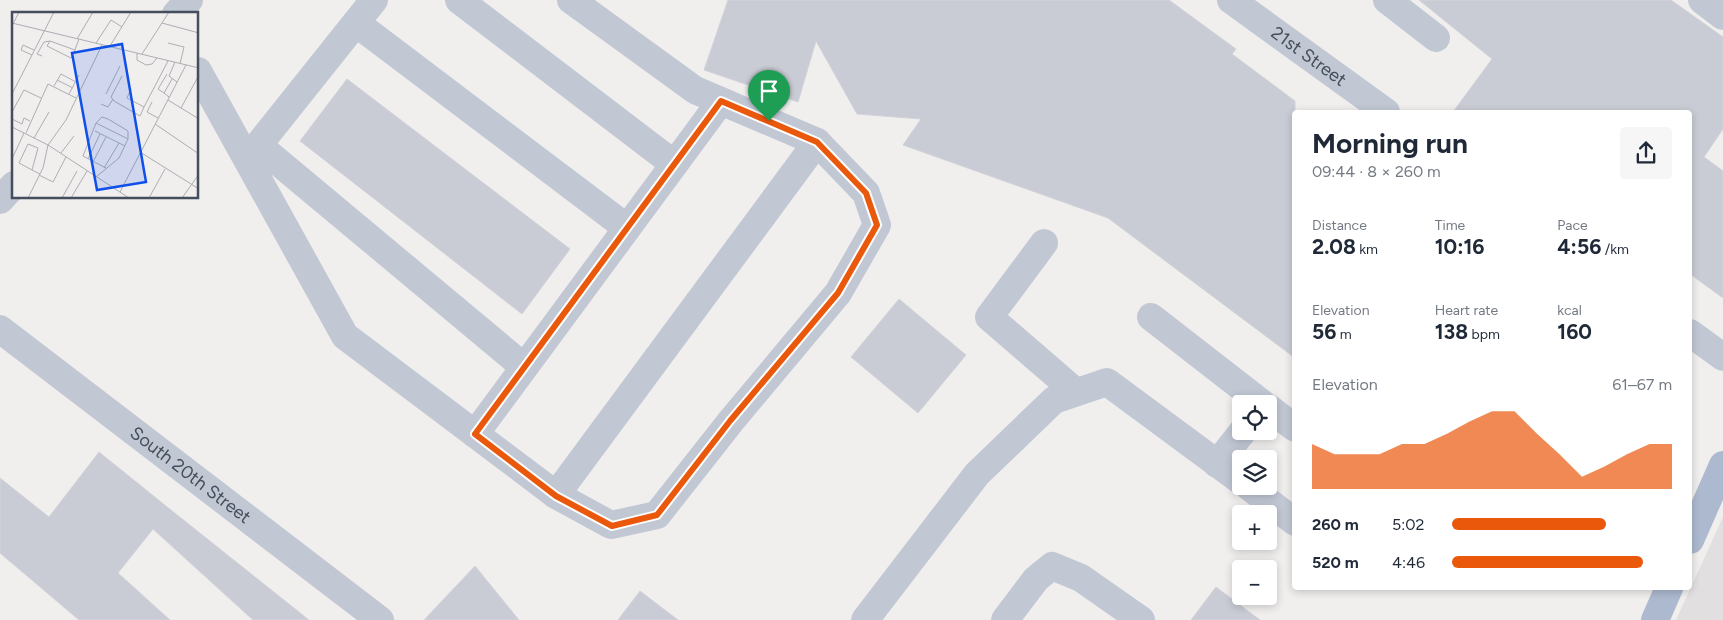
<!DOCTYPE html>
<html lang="en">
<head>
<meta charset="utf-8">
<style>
	:root { --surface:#fff; --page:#f6f6f7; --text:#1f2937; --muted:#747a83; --accent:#ea580c }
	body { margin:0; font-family:Figtree,sans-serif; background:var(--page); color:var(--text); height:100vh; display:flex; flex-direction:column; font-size:19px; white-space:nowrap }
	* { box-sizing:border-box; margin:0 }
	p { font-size:16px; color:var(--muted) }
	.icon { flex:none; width:28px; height:28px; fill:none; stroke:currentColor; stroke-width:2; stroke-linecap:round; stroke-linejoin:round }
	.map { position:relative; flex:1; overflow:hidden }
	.details { position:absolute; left:1292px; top:110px; width:400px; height:480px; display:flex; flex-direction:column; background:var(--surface); border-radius:5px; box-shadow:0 2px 8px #0003 }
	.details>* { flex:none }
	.fabs { position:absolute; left:1232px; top:395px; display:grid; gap:10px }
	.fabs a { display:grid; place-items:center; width:45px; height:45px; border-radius:5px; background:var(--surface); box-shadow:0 2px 8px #0003; font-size:25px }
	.pin { position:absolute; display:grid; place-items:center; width:42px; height:42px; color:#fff; margin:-51px -21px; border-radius:50% 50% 50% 0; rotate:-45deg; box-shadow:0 0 5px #0007 }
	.pin .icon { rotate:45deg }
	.round { display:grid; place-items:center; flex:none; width:52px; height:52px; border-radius:5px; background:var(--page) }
	.summary { display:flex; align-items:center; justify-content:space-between; height:85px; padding:0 20px }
	h1 { font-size:28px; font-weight:700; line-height:38px }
	.figures { display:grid; grid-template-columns:repeat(3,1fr); gap:8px; height:85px; padding:5px 20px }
	.figures div { display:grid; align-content:center }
	.figures b { font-size:21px; font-weight:700 }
	.figures small { font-size:14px; font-weight:400 }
	.figures p { font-size:14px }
	.chart { height:140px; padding:10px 20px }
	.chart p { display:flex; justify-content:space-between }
	.chart svg { width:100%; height:90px; margin-top:5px; fill:var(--accent); opacity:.7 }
	ul { padding:0 20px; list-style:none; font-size:16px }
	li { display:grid; grid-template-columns:80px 60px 1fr; align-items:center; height:38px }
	li i { height:12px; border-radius:6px; background:var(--accent) }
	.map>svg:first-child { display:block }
</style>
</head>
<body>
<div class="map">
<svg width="1723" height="620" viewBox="0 0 1723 620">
	<rect width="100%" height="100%" fill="#f1eeee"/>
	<!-- education -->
	<path fill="#e2dfe0" d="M 1723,517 L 1723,620 L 1676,620 Z"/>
	<!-- building -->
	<path fill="#c9ccd4" stroke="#d2d3da" d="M 728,0 L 1169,0 L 1236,49 L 1232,54 L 1295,101 L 1295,358 L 1108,218 L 903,145 L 921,119 L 857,114 L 816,41 L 798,102 L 704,70 Z
		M 1419,0 L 1671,0 L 1723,37 L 1723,129 L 1704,157 L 1723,171 L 1723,298 L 1690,274 L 1690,112 L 1453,112 L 1492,59 Z
		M 347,79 L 570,249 L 522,314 L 300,141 Z
		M 899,299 L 966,355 L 918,413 L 851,357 Z
		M 99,452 L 171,510 L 309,620 L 253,620 L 153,529 L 118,573 L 170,620 L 79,620 L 0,553 L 0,478 L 49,517 Z
		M 475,566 L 519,620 L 424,620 Z
		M 1216,587 L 1260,620 L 1191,620 Z
		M 640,591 L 678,620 L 618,620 Z"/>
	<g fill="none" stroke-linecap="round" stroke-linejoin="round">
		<!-- minor -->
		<g stroke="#c1c8d4" stroke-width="28">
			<path d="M 459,0 L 674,164"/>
			<path id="s1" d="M 1231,0 L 1386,112"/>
			<path d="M 1387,0 L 1436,38"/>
			<path d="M 1702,0 L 1723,16"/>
			<path d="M 176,14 L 189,0"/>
			<path d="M 356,23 L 627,228"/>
			<path d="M 198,71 L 345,336 L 556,495 L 817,142 L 695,90 L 571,0"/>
			<path d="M 258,145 L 524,367"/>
			<path d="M 248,158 L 374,0"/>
			<path d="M 0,200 L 14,185"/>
			<path d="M 1044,243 L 989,317 L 1076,392"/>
			<path d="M 1151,317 L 1263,404"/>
			<path id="s2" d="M 0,329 L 380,620"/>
			<path d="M 1690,333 L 1723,357"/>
			<path d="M 1269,408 L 1295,428"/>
			<path d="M 475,434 L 721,101"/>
			<path d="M 1217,464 L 1243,431"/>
			<path d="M 1248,486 L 1295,522"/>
			<path d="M 556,495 L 611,525 L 657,515 L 731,421 L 838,293 L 877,225 L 866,193 L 817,142"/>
			<path d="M 865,620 L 977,474 L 1054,400 L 1107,382 L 1241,481"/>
			<path d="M 1005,620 L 1036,579 L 1052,566 L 1081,578 L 1141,620"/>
		</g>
		<!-- major -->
		<path stroke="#acb9cf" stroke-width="28" d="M 1690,540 L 1723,465
			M 1655,620 L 1669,588"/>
	</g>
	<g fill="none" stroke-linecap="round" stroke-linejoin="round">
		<!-- route casing -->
		<g stroke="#fff" stroke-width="10">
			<path id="route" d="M 721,101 L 817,142 L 866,193 L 877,225 L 838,293 L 730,421 L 657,515 L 612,526 L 556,496 L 475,434 Z"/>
		</g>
		<!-- route -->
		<use href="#route" stroke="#ea580c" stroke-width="6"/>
	</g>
	<g text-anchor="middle" stroke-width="4" stroke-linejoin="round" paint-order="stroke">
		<!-- street labels -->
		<g font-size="18" fill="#454e5c" stroke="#fff">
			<text dy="6" stroke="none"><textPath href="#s1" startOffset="96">21st Street</textPath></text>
			<text dy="6" stroke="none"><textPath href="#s2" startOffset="240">South 20th Street</textPath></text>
		</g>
	</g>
	<!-- overview -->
	<g transform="translate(12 12)">
		<rect width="186" height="186" fill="#f1eeee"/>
		<path fill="none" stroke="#acaeb4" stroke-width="1" d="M 0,11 L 187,56M 150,11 L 187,21M 0,14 L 7,0M 65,27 L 81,0M 84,31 L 99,8 L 110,15M 156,31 L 172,35 L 168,52M 98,34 L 119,0M 63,38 L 38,29 L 35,34 L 59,46 L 63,38 L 64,35 L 67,27M 125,41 L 125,48 L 134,53 L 140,52 L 145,46M 130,42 L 157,0M 20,43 L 9,38 L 11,33 L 22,38M 30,44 L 25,42 L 32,30 L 38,29M 163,50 L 157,64 L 165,70M 110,64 L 99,85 L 102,89 L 128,104 L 132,95M 45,68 L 61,76M 42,74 L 49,62 L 64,70M 119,77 L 115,86 L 132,95 L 156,49M 152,81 L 146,77 L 155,62M 0,82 L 42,0M 57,82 L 67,63M 94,82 L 108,54M 157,85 L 152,81 L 160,67M 156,88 L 187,107M 140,90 L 135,100 L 146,106M 89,92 L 96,95 L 101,87M 169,96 L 187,63M 0,100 L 12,78 L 29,86M 0,107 L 10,112 L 12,106 L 18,109M 84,111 L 90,105 L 96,107 L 116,119 L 116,127M 143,112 L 187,142M 0,115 L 36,133 L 117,186M 83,119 L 113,134M 14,121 L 36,72 L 64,86M 22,126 L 37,100M 128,140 L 187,177M 49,141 L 62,124M 0,147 L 12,121M 76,147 L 88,122M 81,150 L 94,125M 92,156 L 107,131M 20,158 L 26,136 L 16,132 L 7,151 L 20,158 L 28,162M 27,163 L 41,170 L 54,145M 84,165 L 107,146 L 116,127 L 84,111 L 71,144 L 94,156M 108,180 L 174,53M 16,186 L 31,156 L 36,133 L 54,108 L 90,33M 50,186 L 65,159M 59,186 L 75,159M 137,186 L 153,157M 170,186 L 187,162"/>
		<path fill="#0f4fea" fill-opacity="0.15" stroke="#0f4fea" stroke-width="2.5" d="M 110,32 L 134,170 L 85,178 L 60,41 Z"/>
		<rect width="186" height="186" fill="none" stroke="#454e5c" stroke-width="2.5"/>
	</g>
</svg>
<div class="fabs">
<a><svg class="icon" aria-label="locate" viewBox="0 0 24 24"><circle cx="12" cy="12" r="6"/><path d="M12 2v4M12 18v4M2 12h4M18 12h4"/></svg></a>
<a><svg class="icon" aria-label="layers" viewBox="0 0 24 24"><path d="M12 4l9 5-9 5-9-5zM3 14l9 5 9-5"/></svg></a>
<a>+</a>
<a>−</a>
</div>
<div class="pin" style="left:769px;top:121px;background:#1e9e55"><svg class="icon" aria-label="arrive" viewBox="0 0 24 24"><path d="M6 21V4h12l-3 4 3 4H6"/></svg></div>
<section class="details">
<div class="summary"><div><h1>Morning run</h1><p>09:44 · 8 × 260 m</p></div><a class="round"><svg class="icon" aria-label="share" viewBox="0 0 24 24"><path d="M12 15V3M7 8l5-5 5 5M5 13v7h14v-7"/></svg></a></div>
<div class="figures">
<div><p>Distance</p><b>2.08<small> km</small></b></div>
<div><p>Time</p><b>10:16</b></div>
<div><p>Pace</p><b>4:56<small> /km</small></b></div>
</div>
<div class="figures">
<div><p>Elevation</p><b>56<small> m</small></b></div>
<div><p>Heart rate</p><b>138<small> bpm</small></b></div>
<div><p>kcal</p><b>160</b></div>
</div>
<div class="chart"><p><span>Elevation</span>61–67 m</p>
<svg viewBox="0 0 160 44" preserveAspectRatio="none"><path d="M0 44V22L10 27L20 27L30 27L40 22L50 22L60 17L70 11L80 6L90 6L100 17L110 27L120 38L130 33L140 27L150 22L160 22V44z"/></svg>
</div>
<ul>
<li><b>260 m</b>5:02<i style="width:70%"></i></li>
<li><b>520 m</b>4:46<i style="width:87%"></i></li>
</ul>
</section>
</div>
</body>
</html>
